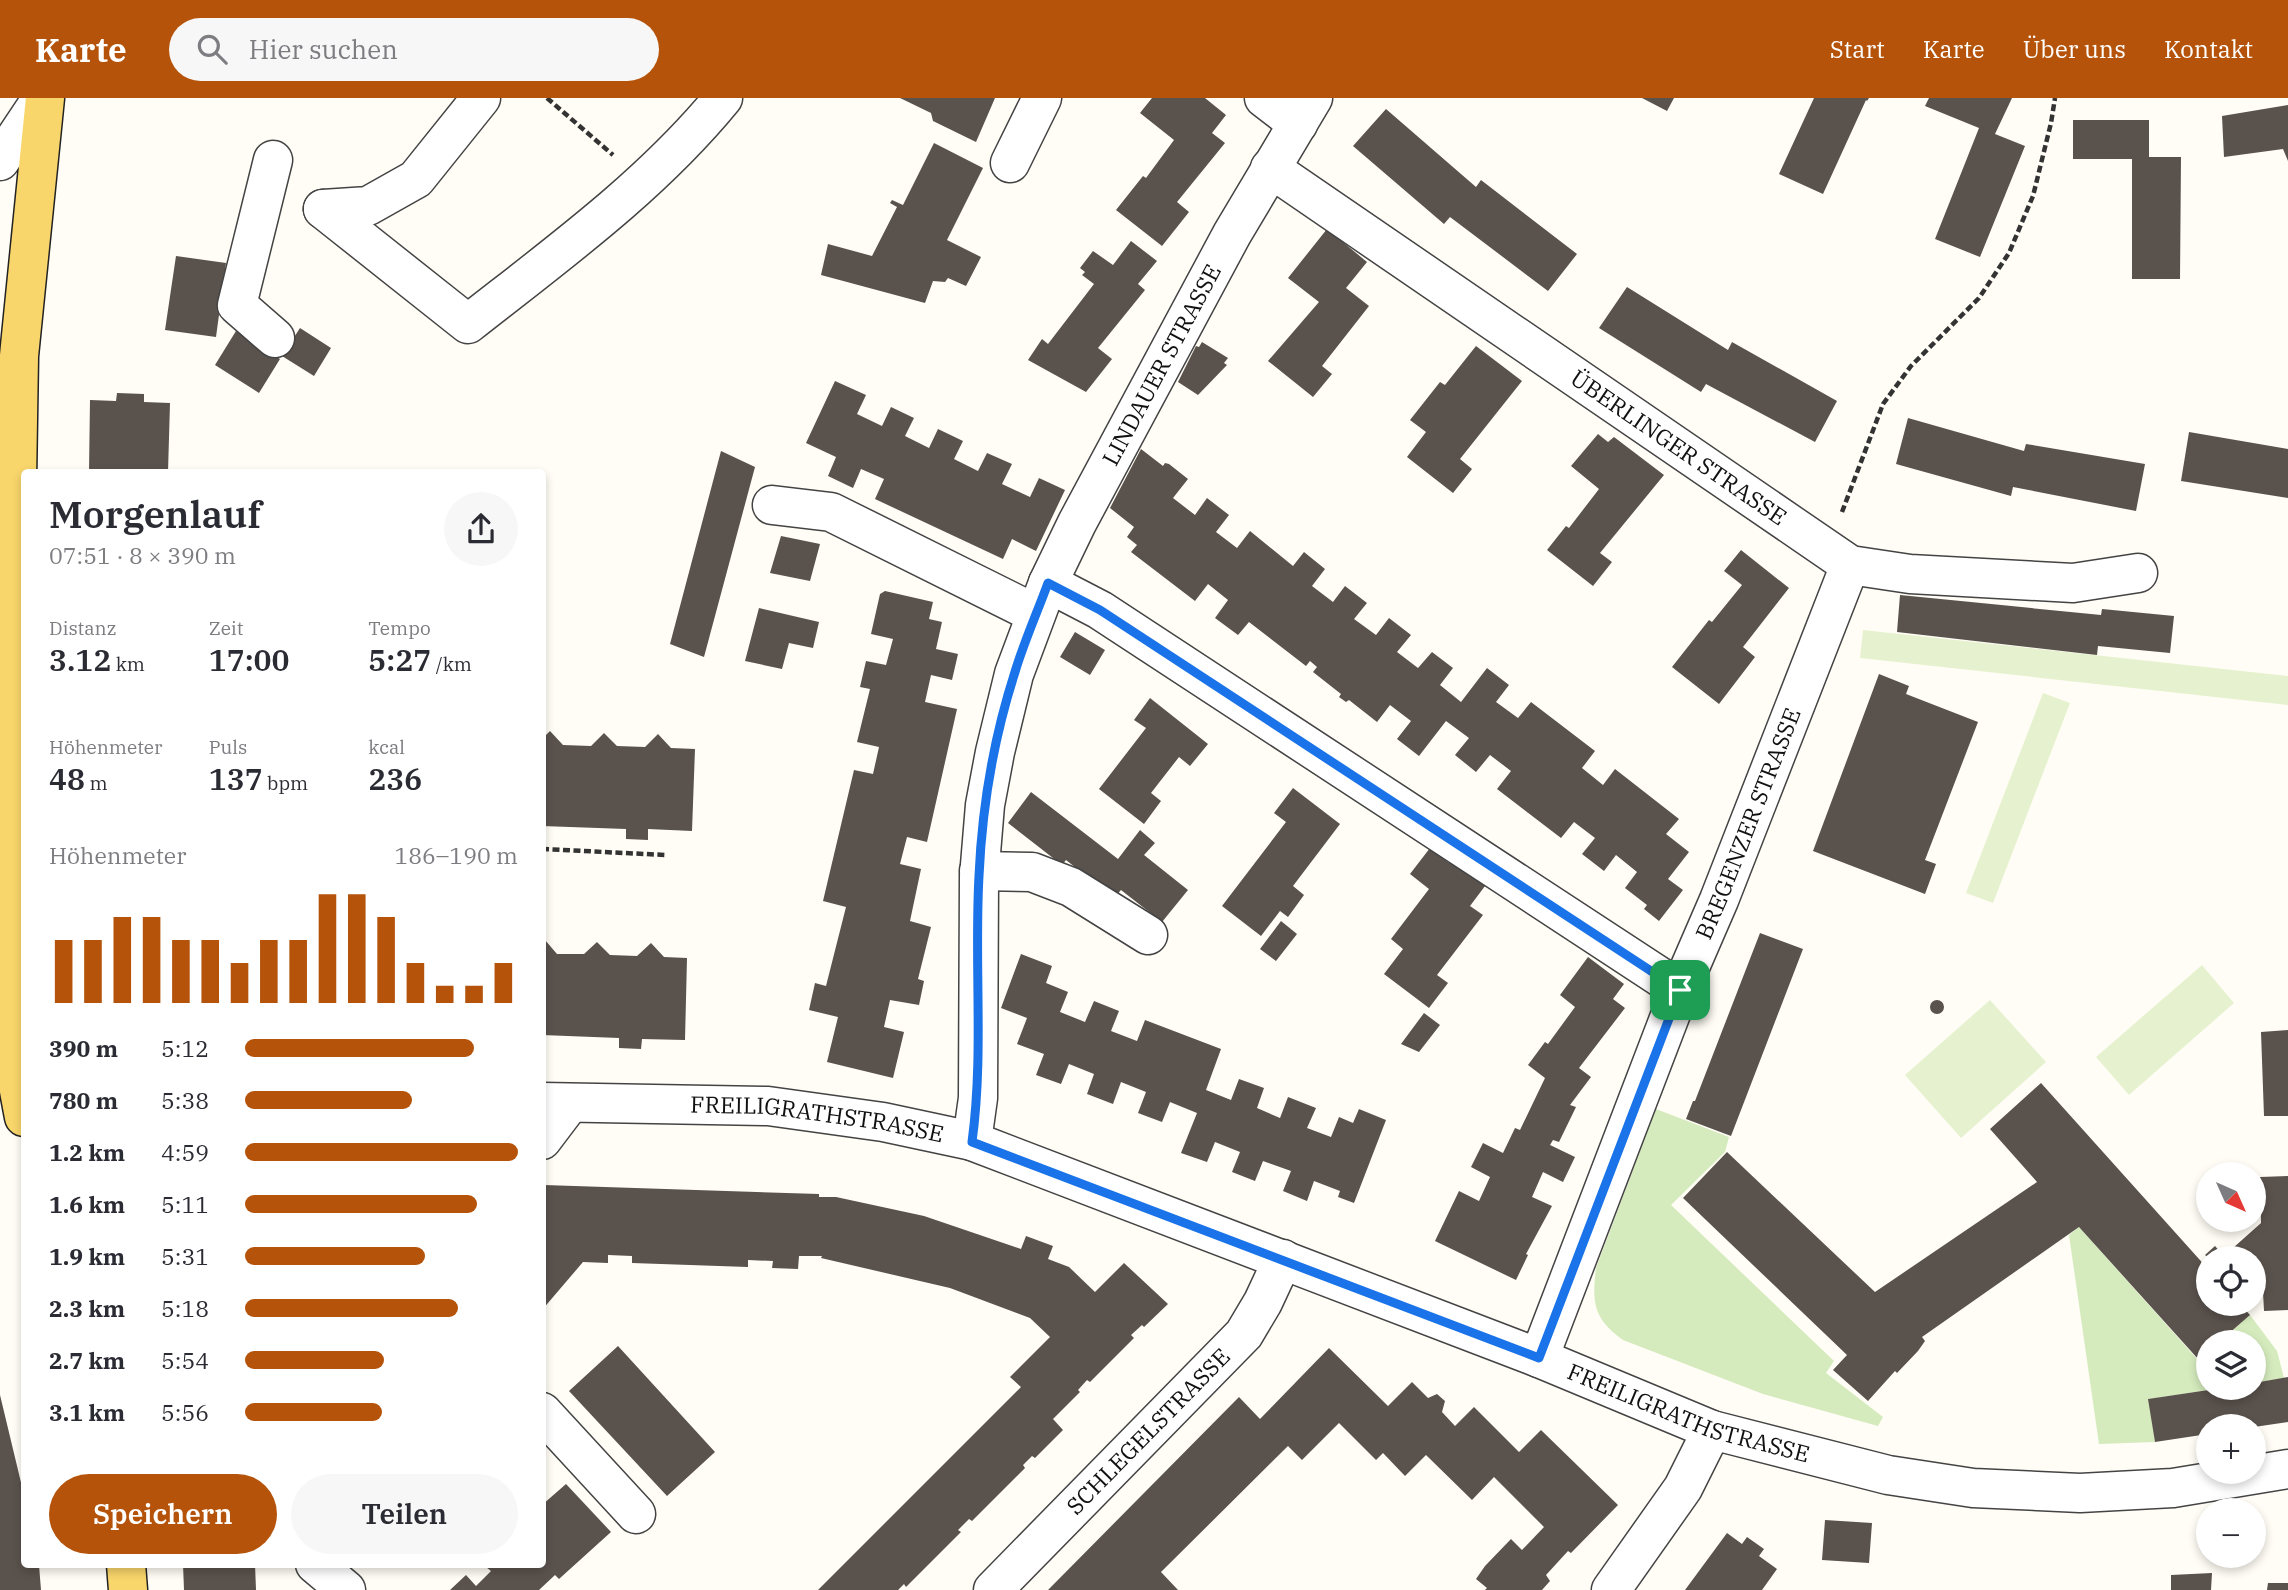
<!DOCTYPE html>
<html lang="de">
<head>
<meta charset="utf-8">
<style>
	:root { --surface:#fff; --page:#f7f7f7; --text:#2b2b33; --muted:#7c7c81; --accent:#b45309 }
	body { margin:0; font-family:"IBM Plex Serif",serif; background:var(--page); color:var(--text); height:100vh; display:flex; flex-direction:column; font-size:26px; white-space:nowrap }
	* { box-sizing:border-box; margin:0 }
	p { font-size:23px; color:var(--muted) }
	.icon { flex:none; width:38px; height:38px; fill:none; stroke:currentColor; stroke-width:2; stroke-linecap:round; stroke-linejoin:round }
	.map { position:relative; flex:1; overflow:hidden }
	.sheet { position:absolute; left:21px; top:371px; width:525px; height:1099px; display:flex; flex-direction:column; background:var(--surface); border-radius:7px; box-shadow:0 4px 10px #0003 }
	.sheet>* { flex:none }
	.needle { width:46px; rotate:135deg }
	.controls { position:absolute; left:2196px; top:1064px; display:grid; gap:14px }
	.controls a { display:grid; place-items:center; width:70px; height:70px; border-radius:50%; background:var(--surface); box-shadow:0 4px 10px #0003; font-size:35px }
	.pin { position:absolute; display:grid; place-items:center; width:60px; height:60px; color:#fff; margin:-30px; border-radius:14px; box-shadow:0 4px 10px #0006 }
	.round { display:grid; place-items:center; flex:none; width:74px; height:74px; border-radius:37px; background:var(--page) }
	.overview { display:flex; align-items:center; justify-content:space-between; height:119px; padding:0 28px }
	h1 { font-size:38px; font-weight:600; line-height:52px }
	.metrics { display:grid; grid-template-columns:repeat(3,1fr); gap:10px; height:119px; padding:7px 28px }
	.metrics div { display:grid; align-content:center }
	.metrics b { font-size:30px; font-weight:600 }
	.metrics small { font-size:19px; font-weight:400 }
	.metrics p { font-size:19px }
	.chart { height:196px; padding:14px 28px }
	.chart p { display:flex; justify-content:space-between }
	.chart svg { width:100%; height:126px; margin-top:7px; stroke:var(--accent); stroke-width:6 }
	.primary-button { display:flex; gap:14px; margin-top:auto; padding:14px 28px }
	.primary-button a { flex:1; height:80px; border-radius:42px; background:var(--accent); color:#fff; font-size:28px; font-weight:600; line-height:80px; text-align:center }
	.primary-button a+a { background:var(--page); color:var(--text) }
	ul { padding:0 28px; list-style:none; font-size:23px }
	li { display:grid; grid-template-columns:112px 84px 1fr; align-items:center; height:52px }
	li i { height:18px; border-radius:9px; background:var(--accent) }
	header { display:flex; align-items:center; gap:42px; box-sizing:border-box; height:98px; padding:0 35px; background:var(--accent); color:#fff }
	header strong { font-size:33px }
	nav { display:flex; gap:38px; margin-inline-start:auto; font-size:24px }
	.search { width:490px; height:63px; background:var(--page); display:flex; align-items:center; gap:18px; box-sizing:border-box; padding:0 24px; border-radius:38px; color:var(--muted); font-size:26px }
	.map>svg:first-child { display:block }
</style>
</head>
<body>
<header>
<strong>Karte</strong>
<div class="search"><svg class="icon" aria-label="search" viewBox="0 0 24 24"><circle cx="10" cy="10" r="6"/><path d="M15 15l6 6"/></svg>Hier suchen</div>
<nav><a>Start</a><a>Karte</a><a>Über uns</a><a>Kontakt</a></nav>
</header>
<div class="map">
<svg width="2288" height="1492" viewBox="0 0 2288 1492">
	<rect width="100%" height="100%" fill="#fffdf5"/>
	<!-- green -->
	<path fill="#d5ebbd" d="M 1656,1011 L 1729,1039 L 1725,1054 L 1671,1107 L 1834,1263 L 1826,1275 L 1883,1319 L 1878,1328 L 1763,1296 L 1623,1242 C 1593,1220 1592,1205 1596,1170 Z
		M 2079,1129 L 2198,1262 L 2208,1254 L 2208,1290 L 2222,1290 L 2149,1301 L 2155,1344 L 2099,1346 L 2069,1137 Z
		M 2250,1217 L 2277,1253 L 2284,1280 L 2254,1285 L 2254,1244 L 2219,1244 Z"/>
	<!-- pitch -->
	<path fill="#e6f2cf" d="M 1863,532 L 2288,578 L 2288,607 L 1860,560 Z
		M 2043,595 L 2070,605 L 1993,805 L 1966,795 Z
		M 2202,867 L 2234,905 L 2129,997 L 2096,959 Z
		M 1990,902 L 2046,964 L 1961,1040 L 1905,977 Z"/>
	<!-- building -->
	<path fill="#5a524d" d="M 900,0 L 995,0 L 976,44 L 933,23 L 931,15 Z
		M 1152,0 L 1205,0 L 1226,17 L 1212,35 L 1225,45 L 1177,104 L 1189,114 L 1162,148 L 1116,112 L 1143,78 L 1146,80 L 1174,42 L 1140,15 Z
		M 1642,0 L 1674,0 L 1667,13 Z
		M 1814,0 L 1869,0 L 1867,3 L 1866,2 L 1823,96 L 1779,76 Z
		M 1929,0 L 2012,0 L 1995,36 L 2025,48 L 1980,159 L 1935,141 L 1979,30 L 1925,8 Z
		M 2288,7 L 2288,63 L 2283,51 L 2224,59 L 2222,18 Z
		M 1386,11 L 1476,89 L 1481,82 L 1577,156 L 1548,193 L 1450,119 L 1444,126 L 1353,48 Z
		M 2073,22 L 2149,22 L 2149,59 L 2181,59 L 2180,181 L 2132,181 L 2132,61 L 2073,61 Z
		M 934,45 L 983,70 L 947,142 L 981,159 L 966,188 L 948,180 L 945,184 L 933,183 L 925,205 L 821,177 L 828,146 L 872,158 L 897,109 L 890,105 L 892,102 L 903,107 Z
		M 1327,131 L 1367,164 L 1346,190 L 1369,208 L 1322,268 L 1332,276 L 1313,299 L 1268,263 L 1319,204 L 1288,180 Z
		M 1131,143 L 1157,163 L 1138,186 L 1145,192 L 1098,250 L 1112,261 L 1086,294 L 1028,262 L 1042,241 L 1048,246 L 1094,186 L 1082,177 L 1085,174 L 1080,170 L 1093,153 L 1113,167 Z
		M 176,158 L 226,165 L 216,239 L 165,232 Z
		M 1627,189 L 1728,252 L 1732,244 L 1837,303 L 1815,344 L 1706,286 L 1701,294 L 1599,230 Z
		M 300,230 L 331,250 L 314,278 L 282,258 Z
		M 236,233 L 280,261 L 259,295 L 215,267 Z
		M 1202,244 L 1228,260 L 1224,265 L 1227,267 L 1198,297 L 1178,284 L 1196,248 L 1199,249 Z
		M 1476,248 L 1522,283 L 1460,361 L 1472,371 L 1453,395 L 1407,359 L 1426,334 L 1410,322 L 1440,284 L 1445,287 Z
		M 835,283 L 866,297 L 857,316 L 882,328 L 891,309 L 914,320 L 905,338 L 929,350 L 938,331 L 963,343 L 954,361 L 978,373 L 987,355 L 1012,366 L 1002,386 L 1030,399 L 1039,380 L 1065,392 L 1036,453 L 1012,441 L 1003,461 L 875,401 L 884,381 L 861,371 L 853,390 L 828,378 L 836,359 L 806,345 Z
		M 117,295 L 144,296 L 144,304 L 170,305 L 168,374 L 89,374 L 90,302 L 116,303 Z
		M 1908,320 L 2024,353 L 2026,346 L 2145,366 L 2136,413 L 2013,389 L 2011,398 L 1896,366 Z
		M 2189,334 L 2288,351 L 2288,400 L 2181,383 Z
		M 1598,336 L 1608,344 L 1614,339 L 1664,377 L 1600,455 L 1612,464 L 1593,488 L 1547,452 L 1566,428 L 1569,430 L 1599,391 L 1571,368 Z
		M 1141,351 L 1163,368 L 1165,365 L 1169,366 L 1188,381 L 1173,400 L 1195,417 L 1207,400 L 1229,417 L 1216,434 L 1237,450 L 1250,433 L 1293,468 L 1304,454 L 1325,471 L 1312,488 L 1333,504 L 1345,488 L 1367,505 L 1354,521 L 1376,537 L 1389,520 L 1411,537 L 1397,554 L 1418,570 L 1432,554 L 1453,570 L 1440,587 L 1461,604 L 1487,570 L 1509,587 L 1496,604 L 1518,620 L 1531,604 L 1595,653 L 1582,670 L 1603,687 L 1615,671 L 1679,721 L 1666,736 L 1689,754 L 1668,781 L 1683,792 L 1659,823 L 1644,811 L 1647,807 L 1625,790 L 1637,774 L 1616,757 L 1604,773 L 1582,756 L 1595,740 L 1574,724 L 1561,740 L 1497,691 L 1511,673 L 1490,657 L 1476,674 L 1455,657 L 1469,640 L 1446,623 L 1419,658 L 1397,641 L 1411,623 L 1390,607 L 1377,624 L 1349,602 L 1346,604 L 1339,599 L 1341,596 L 1313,574 L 1317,569 L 1310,563 L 1306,568 L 1249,524 L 1238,537 L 1215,520 L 1228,502 L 1208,486 L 1195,503 L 1131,454 L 1137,447 L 1127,439 L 1134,429 L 1110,410 Z
		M 721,353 L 755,369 L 704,559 L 670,546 Z
		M 781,438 L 820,446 L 810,483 L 770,475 Z
		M 1741,452 L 1789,490 L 1743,549 L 1755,559 L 1719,606 L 1672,569 L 1709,522 L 1712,524 L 1742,487 L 1724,473 Z
		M 885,493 L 933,504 L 929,521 L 942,524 L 936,551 L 958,556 L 952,582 L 931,577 L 925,604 L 957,611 L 927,744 L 907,739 L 900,766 L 921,771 L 910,823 L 931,829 L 918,881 L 924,883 L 919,907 L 890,902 L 884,929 L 904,934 L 893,980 L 827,964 L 838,919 L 809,912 L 815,885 L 826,888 L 846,809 L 823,803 L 854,672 L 873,676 L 879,649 L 857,644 L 870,591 L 860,589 L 866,563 L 886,567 L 893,541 L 871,536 L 880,496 Z
		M 1900,497 L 2101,517 L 2102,511 L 2174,518 L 2170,555 L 2098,548 L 2097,557 L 1897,534 Z
		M 759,510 L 819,524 L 813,550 L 789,545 L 782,571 L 745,563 Z
		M 1075,534 L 1105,552 L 1090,577 L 1060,559 Z
		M 1879,576 L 1909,588 L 1906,596 L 1978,624 L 1925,762 L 1936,766 L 1925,796 L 1813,753 Z
		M 1150,600 L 1208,646 L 1190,668 L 1179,659 L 1151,695 L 1161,703 L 1144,726 L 1099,691 L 1146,630 L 1134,622 Z
		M 550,633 L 563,647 L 591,648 L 604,635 L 617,648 L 645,649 L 658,636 L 671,650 L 695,651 L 692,733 L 648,731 L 648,742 L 626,741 L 626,731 L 542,728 L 542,641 Z
		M 1293,690 L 1340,726 L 1293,788 L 1304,797 L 1288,819 L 1280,813 L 1261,838 L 1222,808 L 1286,724 L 1274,715 Z
		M 1031,694 L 1118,761 L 1140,732 L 1155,745 L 1144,757 L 1188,792 L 1162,824 L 1121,792 L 1114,800 L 1066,762 L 1062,767 L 1008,725 Z
		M 1430,750 L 1449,765 L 1451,762 L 1485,788 L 1470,808 L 1483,817 L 1437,877 L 1448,885 L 1429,910 L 1384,876 L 1403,851 L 1391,841 L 1429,791 L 1410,776 Z
		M 1281,823 L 1297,836 L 1276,863 L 1260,851 Z
		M 1760,835 L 1803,851 L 1731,1038 L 1686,1021 L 1693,1003 L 1695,1003 Z
		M 545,842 L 557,856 L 584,856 L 597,844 L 610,857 L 637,858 L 651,845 L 664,859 L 687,860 L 685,942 L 642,941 L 641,951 L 619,950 L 619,940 L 542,937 L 542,844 Z
		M 1021,856 L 1052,868 L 1046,885 L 1068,894 L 1060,914 L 1085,924 L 1094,903 L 1119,913 L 1111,933 L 1137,943 L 1145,922 L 1221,951 L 1206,992 L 1231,1002 L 1239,981 L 1264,990 L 1257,1010 L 1280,1020 L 1288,999 L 1316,1010 L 1307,1030 L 1331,1039 L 1339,1019 L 1353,1025 L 1359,1011 L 1386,1022 L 1354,1105 L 1338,1099 L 1340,1093 L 1314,1083 L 1307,1103 L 1283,1093 L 1291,1073 L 1263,1063 L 1255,1083 L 1232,1074 L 1240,1054 L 1215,1044 L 1207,1064 L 1181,1055 L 1197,1015 L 1170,1004 L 1162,1024 L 1138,1015 L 1146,994 L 1121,984 L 1113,1006 L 1087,996 L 1094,976 L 1069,966 L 1061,986 L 1036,977 L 1044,956 L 1017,946 L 1027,920 L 1001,910 Z
		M 1588,859 L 1624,886 L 1613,901 L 1625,910 L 1579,970 L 1591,979 L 1570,1007 L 1576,1009 L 1559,1044 L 1553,1042 L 1550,1047 L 1575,1059 L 1563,1084 L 1543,1074 L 1532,1099 L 1552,1108 L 1526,1156 L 1528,1157 L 1516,1182 L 1435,1143 L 1459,1093 L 1479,1103 L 1490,1079 L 1471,1069 L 1483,1045 L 1503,1055 L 1515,1030 L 1520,1032 L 1545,980 L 1528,967 L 1545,944 L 1548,946 L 1575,909 L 1560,897 Z
		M1930 909a7 7 0 1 1 14 0a7 7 0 1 1-14 0Z
		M 1424,915 L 1440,927 L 1419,954 L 1401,946 Z
		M 2288,932 L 2288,1018 L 2264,1018 L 2261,934 Z
		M 2041,985 L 2208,1171 L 2208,1206 L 2244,1206 L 2242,1208 L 2250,1217 L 2219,1244 L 2208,1244 L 2208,1254 L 2199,1262 L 2079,1129 L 1922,1239 L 1925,1243 L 1918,1253 L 1897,1275 L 1895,1273 L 1868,1303 L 1833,1272 L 1847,1257 L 1683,1100 L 1727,1054 L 1875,1194 L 2037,1084 L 1990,1031 Z
		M 2288,1078 L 2288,1212 L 2264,1213 L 2263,1194 L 2254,1197 L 2254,1160 L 2209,1160 L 2205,1157 L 2215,1148 L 2224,1158 L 2261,1125 L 2260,1079 Z
		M 544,1087 L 819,1096 L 819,1099 L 836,1099 L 924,1118 L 1021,1151 L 1026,1138 L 1053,1148 L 1048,1161 L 1069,1169 L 1095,1194 L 1124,1165 L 1168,1206 L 1144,1229 L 1142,1227 L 1131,1237 L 1134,1240 L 1090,1284 L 1087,1282 L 1078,1292 L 1080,1294 L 1053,1321 L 1063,1332 L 1035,1360 L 1032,1358 L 1023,1367 L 1025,1370 L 972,1423 L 969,1421 L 958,1432 L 961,1434 L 906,1489 L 904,1486 L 898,1492 L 818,1492 L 1021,1289 L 1010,1279 L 1050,1239 L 1030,1220 L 950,1190 L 821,1160 L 822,1158 L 799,1158 L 798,1171 L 772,1170 L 773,1163 L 748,1162 L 748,1169 L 632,1165 L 632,1158 L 608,1157 L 608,1165 L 583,1164 L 542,1212 L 542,1088 Z
		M 618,1248 L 715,1354 L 667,1398 L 569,1293 Z
		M 1329,1250 L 1388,1308 L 1412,1284 L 1428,1300 L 1437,1296 L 1445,1303 L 1442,1314 L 1455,1328 L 1474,1309 L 1519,1354 L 1541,1332 L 1618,1407 L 1571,1455 L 1568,1453 L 1546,1477 L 1550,1483 L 1542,1492 L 1485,1492 L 1487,1490 L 1476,1481 L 1485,1468 L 1511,1441 L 1522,1452 L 1544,1429 L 1494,1379 L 1472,1402 L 1426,1357 L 1405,1378 L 1383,1355 L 1376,1362 L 1339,1325 L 1302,1362 L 1288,1348 L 1161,1474 L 1178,1492 L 1048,1492 L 1239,1299 L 1260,1321 Z
		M 2288,1279 L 2288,1324 L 2254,1329 L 2208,1328 L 2208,1336 L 2155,1344 L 2148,1301 L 2222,1290 L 2254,1290 L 2254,1285 Z
		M 0,1297 L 24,1397 L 24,1466 L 39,1467 L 41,1492 L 0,1492 Z
		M 566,1386 L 611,1434 L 559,1481 L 555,1477 L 539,1492 L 450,1492 L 466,1477 L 476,1488 L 491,1473 L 486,1469 L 489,1466 L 542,1466 L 542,1407 Z
		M 1825,1422 L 1872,1425 L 1869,1465 L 1822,1462 Z
		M 1727,1435 L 1742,1446 L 1747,1439 L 1764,1451 L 1759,1458 L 1777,1471 L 1762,1492 L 1685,1492 Z
		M 183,1466 L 255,1466 L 256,1492 L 184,1492 Z
		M 2212,1475 L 2211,1492 L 2171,1492 L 2171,1477 Z
		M 2268,1485 L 2288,1485 L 2288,1492 L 2267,1492 Z"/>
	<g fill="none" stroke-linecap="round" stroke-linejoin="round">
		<!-- minor casing -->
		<g stroke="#444" stroke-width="41">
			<g id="minor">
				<path d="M 1264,0 L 1298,26"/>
				<path d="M 273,62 L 237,207 L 275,240"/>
				<path d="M 0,63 L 42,0"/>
				<path d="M 1010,65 L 1042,0"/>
				<path id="s1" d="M 1270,70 L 1850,467 L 1910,476 L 2073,485 L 2138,475"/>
				<path d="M 323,111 L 468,226 C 557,156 651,88 723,0"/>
				<path d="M 323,111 L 368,108 L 416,81 L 481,0"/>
				<path d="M 772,407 L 831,414 L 1036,516"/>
				<path d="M 1048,485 L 1100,512 L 1680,892"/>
				<path d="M 979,773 L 1032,774 L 1071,789 L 1148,837"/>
				<path id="s2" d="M 542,1004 L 768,1008 L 883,1024 L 972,1043 L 1539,1260 L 1712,1332 L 1888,1377 L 1973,1390 L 2080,1395 L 2173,1390 L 2288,1371"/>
				<path d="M 542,1042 L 570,1005"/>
				<path id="s3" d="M 972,1043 L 978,1000 L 979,779 L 985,707 L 995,654 L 1014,576 L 1048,485 L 1077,425 L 1232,136 L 1313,0"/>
				<path id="s4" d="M 1539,1260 L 1680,892 L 1719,802 L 1850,467"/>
				<path d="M 542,1314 L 636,1416"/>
				<path d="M 315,1466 L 346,1492"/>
				<path id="s5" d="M 993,1492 L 1244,1236 L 1263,1204 L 1283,1161"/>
				<path d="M 1611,1492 L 1683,1390 L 1712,1332"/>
			</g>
		</g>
		<!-- major casing -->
		<g stroke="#222" stroke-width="41">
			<path id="major" d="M 24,1019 L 17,982 L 10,822 L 19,258 L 45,0
				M 126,1466 L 128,1492"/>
		</g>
		<!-- path -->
		<path stroke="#333" stroke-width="4.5" stroke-dasharray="7 3.5" stroke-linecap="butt" d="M 547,0 L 613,57
			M 1842,414 L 1883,306 L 1911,268 L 1979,200 L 2009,155 L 2033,98 L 2051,25 L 2055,0
			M 542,751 L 666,757"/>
		<!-- minor -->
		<use href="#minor" stroke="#fff" stroke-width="38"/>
		<!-- major -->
		<use href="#major" stroke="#f9d66b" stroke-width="38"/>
	</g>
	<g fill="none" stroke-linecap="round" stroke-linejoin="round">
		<!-- route casing -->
		<g stroke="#fff" stroke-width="14">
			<path id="route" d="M 1048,485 L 1100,512 L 1680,892 L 1539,1260 L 972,1044 C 984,956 974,867 979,778 C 982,710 994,639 1015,574 C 1024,544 1037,515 1048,485 Z"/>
		</g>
		<!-- route -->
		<use href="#route" stroke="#1a73e8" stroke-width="9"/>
	</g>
	<g text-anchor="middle" stroke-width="7" stroke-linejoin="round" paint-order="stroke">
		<!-- street labels -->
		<g font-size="23" fill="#111" stroke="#fff">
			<text dy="8" stroke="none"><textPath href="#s3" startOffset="814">LINDAUER STRASSE</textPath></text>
			<text dy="8" stroke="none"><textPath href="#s1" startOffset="495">ÜBERLINGER STRASSE</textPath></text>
			<text dy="8" stroke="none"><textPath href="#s4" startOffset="574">BREGENZER STRASSE</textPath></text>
			<text dy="8" stroke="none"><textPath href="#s2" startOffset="276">FREILIGRATHSTRASSE</textPath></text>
			<text dy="8" stroke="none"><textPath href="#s2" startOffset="1200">FREILIGRATHSTRASSE</textPath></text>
			<text dy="8" stroke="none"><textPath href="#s5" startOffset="222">SCHLEGELSTRASSE</textPath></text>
		</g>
	</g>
</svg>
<div class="controls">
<a><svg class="needle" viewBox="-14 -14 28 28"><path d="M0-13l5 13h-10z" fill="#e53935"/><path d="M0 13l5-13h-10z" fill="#7c7c81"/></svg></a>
<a><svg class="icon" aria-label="locate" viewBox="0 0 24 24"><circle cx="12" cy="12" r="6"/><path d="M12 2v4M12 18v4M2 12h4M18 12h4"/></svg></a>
<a><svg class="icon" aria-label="layers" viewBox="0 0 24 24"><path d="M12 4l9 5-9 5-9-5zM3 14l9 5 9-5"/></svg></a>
<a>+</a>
<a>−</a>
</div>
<div class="pin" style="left:1680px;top:892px;background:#1e9e55"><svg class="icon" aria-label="arrive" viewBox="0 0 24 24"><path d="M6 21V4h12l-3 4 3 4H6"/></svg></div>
<section class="sheet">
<div class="overview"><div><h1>Morgenlauf</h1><p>07:51 · 8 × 390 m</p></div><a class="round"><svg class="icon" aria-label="share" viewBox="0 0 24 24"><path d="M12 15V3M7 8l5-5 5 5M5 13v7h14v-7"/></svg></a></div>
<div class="metrics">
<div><p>Distanz</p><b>3.12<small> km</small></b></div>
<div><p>Zeit</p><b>17:00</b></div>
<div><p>Tempo</p><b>5:27<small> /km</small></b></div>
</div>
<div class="metrics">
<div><p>Höhenmeter</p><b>48<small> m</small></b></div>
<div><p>Puls</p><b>137<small> bpm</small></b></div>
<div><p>kcal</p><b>236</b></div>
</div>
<div class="chart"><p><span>Höhenmeter</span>186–190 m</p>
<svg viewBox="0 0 160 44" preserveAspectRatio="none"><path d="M5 44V22M15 44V22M25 44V14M35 44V14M45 44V22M55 44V22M65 44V30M75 44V22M85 44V22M95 44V6M105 44V6M115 44V14M125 44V30M135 44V38M145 44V38M155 44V30"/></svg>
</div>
<ul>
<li><b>390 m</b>5:12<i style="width:84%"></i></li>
<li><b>780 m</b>5:38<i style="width:61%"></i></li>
<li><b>1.2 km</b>4:59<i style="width:100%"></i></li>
<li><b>1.6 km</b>5:11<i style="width:85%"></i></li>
<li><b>1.9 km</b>5:31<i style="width:66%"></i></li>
<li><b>2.3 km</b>5:18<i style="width:78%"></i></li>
<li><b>2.7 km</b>5:54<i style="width:51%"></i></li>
<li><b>3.1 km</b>5:56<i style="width:50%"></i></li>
</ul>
<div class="primary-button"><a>Speichern</a><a>Teilen</a></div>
</section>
</div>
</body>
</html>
